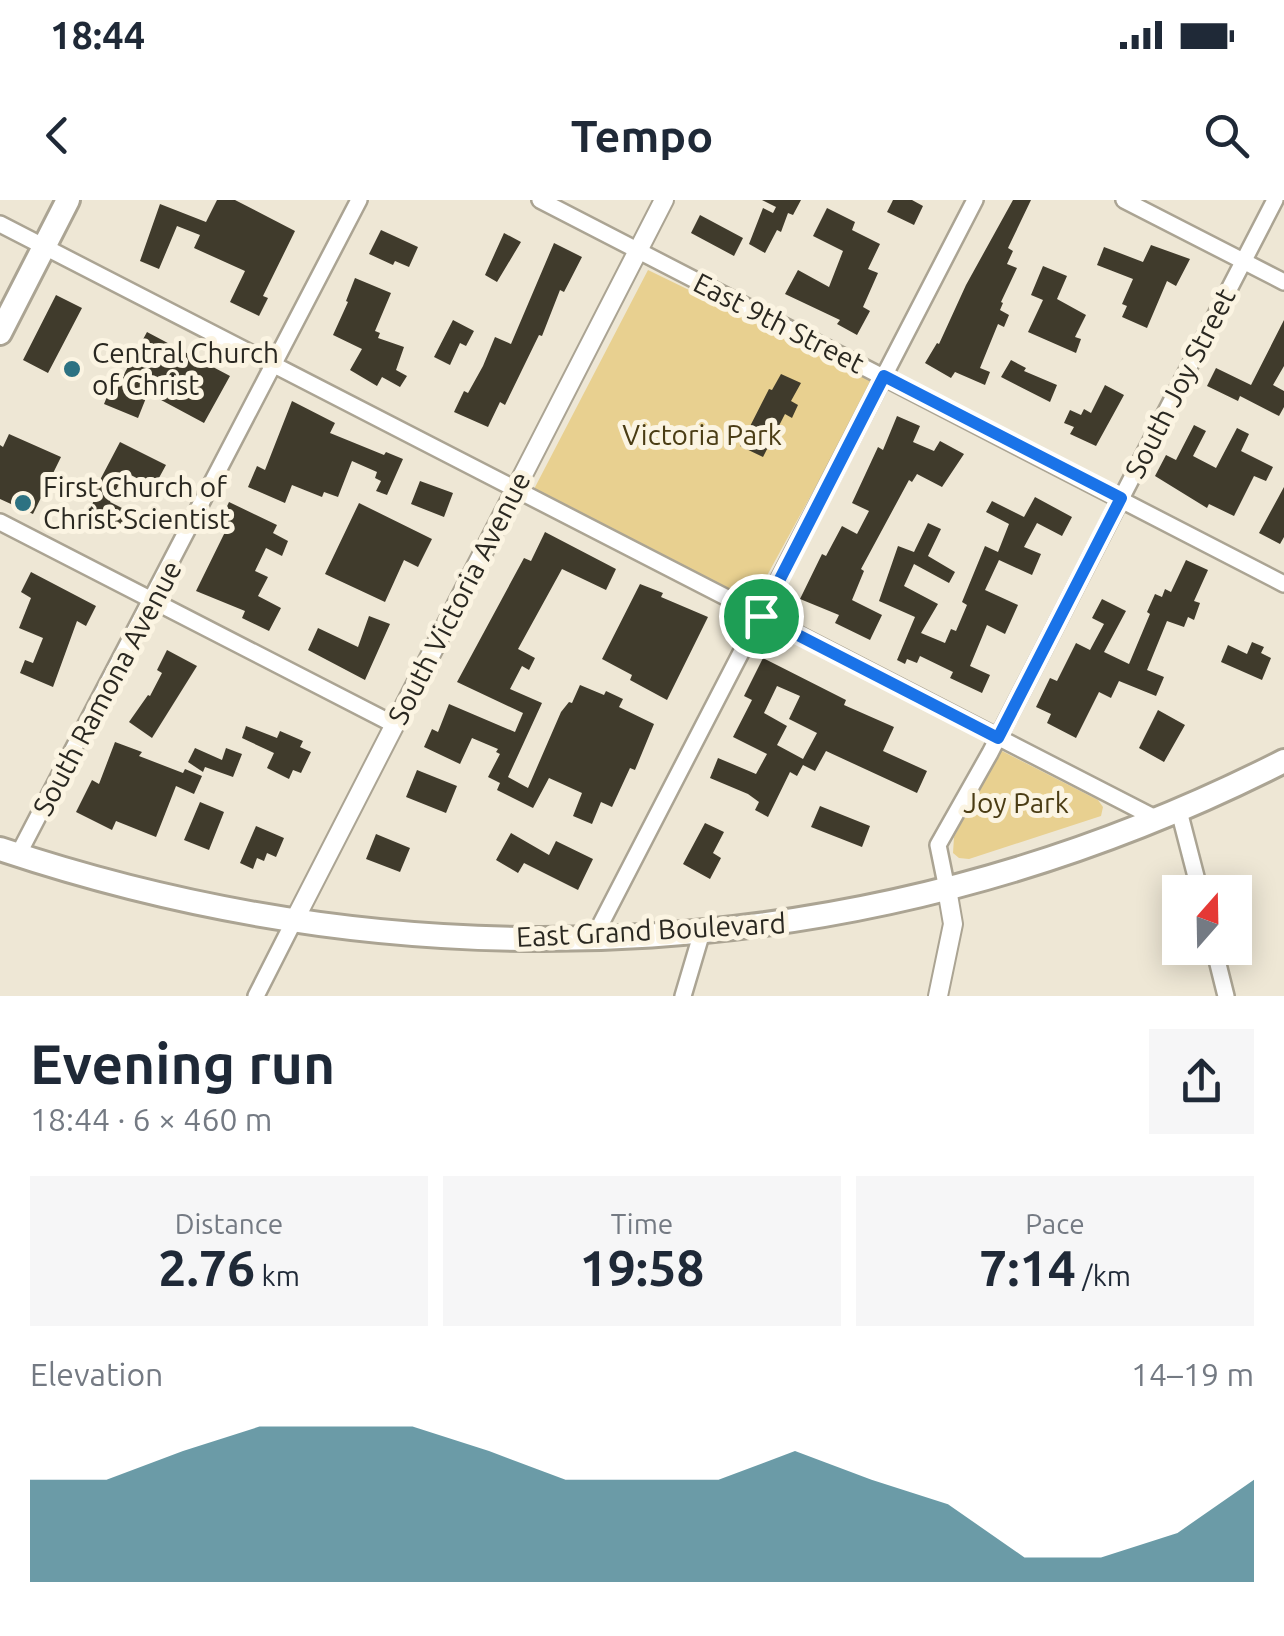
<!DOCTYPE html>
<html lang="en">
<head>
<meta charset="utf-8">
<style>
	:root { --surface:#fff; --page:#f6f6f7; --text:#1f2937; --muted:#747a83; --accent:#2d7282 }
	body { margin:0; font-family:Ubuntu,sans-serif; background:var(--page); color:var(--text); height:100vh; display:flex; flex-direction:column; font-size:38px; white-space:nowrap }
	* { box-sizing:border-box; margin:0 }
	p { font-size:32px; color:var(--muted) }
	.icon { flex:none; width:55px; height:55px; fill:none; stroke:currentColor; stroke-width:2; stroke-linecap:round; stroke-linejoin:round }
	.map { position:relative; height:796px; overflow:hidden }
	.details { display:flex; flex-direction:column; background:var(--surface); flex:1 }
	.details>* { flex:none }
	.needle { width:65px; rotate:20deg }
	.fabs { position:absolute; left:1162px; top:675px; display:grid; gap:20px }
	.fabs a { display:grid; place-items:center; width:90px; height:90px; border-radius:0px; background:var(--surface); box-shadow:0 5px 25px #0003; font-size:50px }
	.pin { position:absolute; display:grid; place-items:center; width:85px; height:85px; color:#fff; margin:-42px; border:5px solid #fff; border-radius:50%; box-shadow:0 2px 10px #0007 }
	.round { display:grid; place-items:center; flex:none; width:105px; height:105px; border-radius:0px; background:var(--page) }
	.summary { display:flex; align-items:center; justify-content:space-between; height:170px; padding:0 30px }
	h1 { font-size:55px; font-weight:700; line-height:75px }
	.stats { display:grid; grid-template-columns:repeat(3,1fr); gap:15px; height:170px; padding:10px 30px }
	.stats div { display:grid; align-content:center; border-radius:0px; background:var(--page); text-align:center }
	.stats b { font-size:50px; font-weight:700 }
	.stats small { font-size:28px; font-weight:400 }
	.stats p { font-size:28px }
	.chart { height:280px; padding:20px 30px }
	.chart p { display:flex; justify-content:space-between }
	.chart svg { width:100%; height:180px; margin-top:10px; fill:var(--accent); opacity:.7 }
	.status { display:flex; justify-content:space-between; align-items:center; height:70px; padding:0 50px; background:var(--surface); direction:ltr }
	.status svg { height:28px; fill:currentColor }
	header { display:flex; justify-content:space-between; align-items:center; height:130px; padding:0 30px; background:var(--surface); font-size:45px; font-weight:700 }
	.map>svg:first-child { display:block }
</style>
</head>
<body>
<div class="status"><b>18:44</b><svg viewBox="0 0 49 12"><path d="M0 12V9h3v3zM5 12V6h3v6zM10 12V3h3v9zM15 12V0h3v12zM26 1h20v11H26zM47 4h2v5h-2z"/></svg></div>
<header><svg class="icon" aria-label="back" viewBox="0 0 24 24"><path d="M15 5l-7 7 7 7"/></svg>Tempo<svg class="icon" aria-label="search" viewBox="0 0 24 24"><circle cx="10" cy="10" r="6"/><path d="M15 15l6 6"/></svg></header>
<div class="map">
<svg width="1284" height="796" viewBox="0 0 1284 796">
	<rect width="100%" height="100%" fill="#eee7d5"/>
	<!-- green -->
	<path fill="#e8d090" d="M 648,70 L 874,180 L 752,403 L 533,291 Z
		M 1002,551 L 1098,600 L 1103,607 L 1101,616 L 969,659 L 959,658 L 953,653 L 954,637 L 996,554 Z"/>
	<!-- building -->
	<path fill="#403b2c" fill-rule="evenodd" d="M 217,0 L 235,0 L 295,31 L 263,96 L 268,98 L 259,116 L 230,102 L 245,71 L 194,48 L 200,35 L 177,26 L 159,69 L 140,61 L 160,4 L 206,22 Z
		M 762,0 L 801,0 L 793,15 L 788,13 L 781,32 L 777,30 L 765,53 L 749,44 L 763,8 L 773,13 L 776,7 Z
		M 893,0 L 912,0 L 923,6 L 914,25 L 887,12 Z
		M 1013,0 L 1031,0 L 1008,48 L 1013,51 L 1007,64 L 1017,68 L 1001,102 L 1003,103 L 1000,110 L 1009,115 L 1004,127 L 998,124 L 980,168 L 990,172 L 985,185 L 955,172 L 951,178 L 925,163 L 937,143 L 939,144 L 966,85 Z
		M 827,8 L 855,22 L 852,30 L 880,44 L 868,69 L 878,73 L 863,107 L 870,111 L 857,135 L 837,124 L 840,120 L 785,94 L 798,70 L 829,87 L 843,51 L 813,36 Z
		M 700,15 L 743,38 L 734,56 L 691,33 Z
		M 381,30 L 418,47 L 409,67 L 395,61 L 393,65 L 369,54 Z
		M 504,33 L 521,42 L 497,82 L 485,75 Z
		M 554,43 L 582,57 L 564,92 L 560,90 L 542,136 L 539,135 L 505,205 L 500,202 L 488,227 L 454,212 L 464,191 L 468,193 L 483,166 L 495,137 L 511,144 Z
		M 1151,45 L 1190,59 L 1176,86 L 1167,81 L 1147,128 L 1122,117 L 1127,106 L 1122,104 L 1133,79 L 1097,65 L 1104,47 L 1143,62 Z
		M 1043,66 L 1067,76 L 1057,99 L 1086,115 L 1075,137 L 1081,139 L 1076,153 L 1028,132 L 1043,100 L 1031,95 Z
		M 355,78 L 391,93 L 375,131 L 380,133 L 378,138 L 404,147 L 396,170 L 407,176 L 400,187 L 382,177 L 377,186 L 350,170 L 362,149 L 333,135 L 348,102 L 346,101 Z
		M 56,95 L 82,108 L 48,173 L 23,160 Z
		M 453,120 L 474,131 L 466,146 L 460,143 L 450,165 L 434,157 Z
		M 1284,120 L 1284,166 L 1273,185 L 1284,191 L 1284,207 L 1279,216 L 1240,196 L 1238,201 L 1207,186 L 1216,168 L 1251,185 Z
		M 147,132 L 230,176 L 204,223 L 148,193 L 138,218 L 104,204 L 111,187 L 116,189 Z
		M 1011,160 L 1026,168 L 1024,171 L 1057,185 L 1050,202 L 1001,177 Z
		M 781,174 L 801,183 L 791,201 L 798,205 L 792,218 L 785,214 L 763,257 L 740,246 L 769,189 L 772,190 Z
		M 1105,185 L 1124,195 L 1096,246 L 1070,234 L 1074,227 L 1064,223 L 1070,210 L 1081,215 L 1084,209 L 1091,213 Z
		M 292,201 L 335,223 L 330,233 L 384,255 L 386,252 L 403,259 L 387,295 L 376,291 L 381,281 L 375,278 L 377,272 L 352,261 L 338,297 L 324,292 L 322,297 L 292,285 L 285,303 L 248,287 L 257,266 L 265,270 Z
		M 897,216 L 920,226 L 913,242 L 934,251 L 940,241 L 964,254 L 942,287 L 917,274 L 912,282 L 909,280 L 861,369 L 864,371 L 852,400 L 882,415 L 870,440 L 835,423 L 839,415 L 800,399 L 822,354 L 826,356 L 842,326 L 857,334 L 869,311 L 852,303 L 878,247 L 883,250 Z
		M 1194,225 L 1206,231 L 1193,256 L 1216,268 L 1237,228 L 1249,234 L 1241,251 L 1273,267 L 1266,281 L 1254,276 L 1234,316 L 1209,304 L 1207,308 L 1155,276 L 1166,255 L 1176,260 Z
		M 9,234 L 61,257 L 33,314 L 0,299 L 0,245 L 3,247 Z
		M 120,242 L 166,265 L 154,287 L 125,272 L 110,302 L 138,316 L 130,333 L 88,313 L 96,296 L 82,289 L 89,275 L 100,280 Z
		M 420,281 L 453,293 L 444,317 L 411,304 Z
		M 1284,287 L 1284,337 L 1280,344 L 1259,333 Z
		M 1035,297 L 1072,317 L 1062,336 L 1037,323 L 1024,347 L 1041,354 L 1032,375 L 999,360 L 985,390 L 1018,405 L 1005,434 L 987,425 L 970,466 L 990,475 L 982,493 L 950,478 L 953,472 L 920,456 L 917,463 L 907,459 L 905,464 L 897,460 L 915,417 L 879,401 L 898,346 L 914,352 L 928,323 L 941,329 L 928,356 L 955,372 L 949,383 L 914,364 L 904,386 L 938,404 L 921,433 L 945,443 L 951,429 L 956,431 L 967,405 L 962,402 L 985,346 L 998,352 L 1009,324 L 986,312 L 992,301 L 1024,317 Z
		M 229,302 L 277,325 L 273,333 L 288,341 L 282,356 L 266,348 L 255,371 L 268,377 L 258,396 L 281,408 L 269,431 L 242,418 L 245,411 L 196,391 L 226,330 L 218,326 Z
		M 359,303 L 432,339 L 418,367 L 404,360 L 385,402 L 325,374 Z
		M 545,332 L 616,369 L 606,390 L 562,369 L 518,449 L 535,458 L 529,470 L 522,466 L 510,489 L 542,503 L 508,577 L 528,588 L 561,512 L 569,502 L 572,503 L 580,485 L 604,495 L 606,491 L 623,499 L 619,507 L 654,524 L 635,570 L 630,568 L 612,607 L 601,602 L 592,624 L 573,616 L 582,593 L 549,578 L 533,608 L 497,590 L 500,583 L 488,577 L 500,554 L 496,552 L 498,549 L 472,538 L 460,564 L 424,547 L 432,529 L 438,532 L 449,504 L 515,532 L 523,513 L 457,482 L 524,358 L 531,361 Z
		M 1186,360 L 1208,370 L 1194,401 L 1200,403 L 1194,420 L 1188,417 L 1184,427 L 1167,421 L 1147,470 L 1164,477 L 1156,496 L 1119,481 L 1111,498 L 1099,492 L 1076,538 L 1047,523 L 1051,514 L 1036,507 L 1050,478 L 1057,481 L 1076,443 L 1090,450 L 1104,424 L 1092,418 L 1102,399 L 1126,411 L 1104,452 L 1129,464 L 1150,414 L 1147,412 L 1155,394 L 1162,397 L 1165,389 L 1171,392 Z
		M 31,372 L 96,406 L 86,426 L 77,421 L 53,487 L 20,473 L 25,460 L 33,463 L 43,438 L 19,428 L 31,398 L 21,392 Z
		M 640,384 L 663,393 L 661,397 L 708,417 L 667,500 L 630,480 L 632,475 L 602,459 Z
		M 369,416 L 390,424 L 365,480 L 308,450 L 318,428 L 358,447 Z
		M 1252,442 L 1264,447 L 1261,453 L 1271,458 L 1262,480 L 1221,462 L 1228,445 L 1247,454 Z
		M 167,450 L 197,466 L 152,538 L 129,522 L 148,495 L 150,496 L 162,473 L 157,470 Z
		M 763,458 L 846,500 L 844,505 L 894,527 L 883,551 L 927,571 L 917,593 L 826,551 L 815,571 L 803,565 L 797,576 L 790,572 L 768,617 L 755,610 L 759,602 L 748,594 L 710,578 L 718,558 L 756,574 L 767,554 L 733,537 L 752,500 L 744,496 ZM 777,486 L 800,496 L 789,519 L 817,533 L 803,559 L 777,545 L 787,526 L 764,513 Z
		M 1158,510 L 1185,525 L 1164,562 L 1139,548 Z
		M 246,526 L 277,538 L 280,531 L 303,541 L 300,547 L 311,552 L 301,573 L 293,570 L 289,579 L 267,568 L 274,553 L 242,538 Z
		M 115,542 L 142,552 L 139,556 L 183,573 L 185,569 L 202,576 L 194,594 L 176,586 L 156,637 L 116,621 L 112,630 L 76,612 L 92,580 L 99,584 Z
		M 195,548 L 222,560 L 226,548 L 242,554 L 233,577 L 205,567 L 203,572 L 188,562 Z
		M 417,570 L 457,586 L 446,613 L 406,597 Z
		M 200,602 L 224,612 L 209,650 L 184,640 Z
		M 820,606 L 870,626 L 862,647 L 811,627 Z
		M 705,623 L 724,632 L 713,653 L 721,658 L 710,679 L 683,664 Z
		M 256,626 L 284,638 L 276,657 L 267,653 L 264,661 L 257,658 L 253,669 L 240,663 Z
		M 511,633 L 549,655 L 556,641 L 593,659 L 578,690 L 524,663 L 518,673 L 496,660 Z
		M 376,634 L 410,648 L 400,672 L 366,659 Z"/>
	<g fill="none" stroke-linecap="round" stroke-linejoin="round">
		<!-- minor casing -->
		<g stroke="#aba493" stroke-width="20">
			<path id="minor" d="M 540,0 L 1284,384
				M 1124,0 L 1284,82
				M 0,24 L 1159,620
				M 0,322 L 395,525
				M 1179,611 L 1200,692
				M 18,655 L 359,0
				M 947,689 L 938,645 L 990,553 L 1275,0
				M 593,739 L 975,0
				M 1214,748 L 1226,796
				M 256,796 L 294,721
				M 683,796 L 702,732"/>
		</g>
		<!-- tertiary casing -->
		<g stroke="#aba493" stroke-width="22">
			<path id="tertiary" d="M 294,721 L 664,0
				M 938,796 L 953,724 L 947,689"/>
		</g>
		<!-- primary casing -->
		<g stroke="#aba493" stroke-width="28">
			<path id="primary" d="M 0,133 L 68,0
				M 0,649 C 428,792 881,766 1284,561"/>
		</g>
		<!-- minor -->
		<use href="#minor" stroke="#fff" stroke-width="15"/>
		<!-- tertiary -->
		<use href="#tertiary" stroke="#fff" stroke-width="18"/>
		<!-- primary -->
		<use href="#primary" stroke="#fff" stroke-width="22"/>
	</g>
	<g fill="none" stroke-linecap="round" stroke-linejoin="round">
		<!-- route casing -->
		<g stroke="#fff" stroke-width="20">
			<path id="route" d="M 884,176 L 1121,298 L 998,538 L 761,416 Z"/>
		</g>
		<!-- route -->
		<use href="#route" stroke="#1a73e8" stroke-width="12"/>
	</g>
	<!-- markers -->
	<g fill="#2d7282" stroke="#fbf4e2" stroke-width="4">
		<circle cx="72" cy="169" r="10"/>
		<circle cx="23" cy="303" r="10"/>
	</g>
	<g text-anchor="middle" stroke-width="10" stroke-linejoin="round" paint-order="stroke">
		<!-- street labels -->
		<g font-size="28" fill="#2a2821" stroke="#fbf4e2">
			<text transform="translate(779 123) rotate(27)" y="10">East 9th Street</text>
			<text transform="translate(1180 183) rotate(-63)" y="10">South Joy Street</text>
			<text transform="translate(459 398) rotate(-63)" y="10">South Victoria Avenue</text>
			<text transform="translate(107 488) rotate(-62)" y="10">South Ramona Avenue</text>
			<text transform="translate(651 730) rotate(-3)" y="10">East Grand Boulevard</text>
		</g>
		<!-- poi labels -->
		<g font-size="28" fill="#2a2821" stroke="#fbf4e2" text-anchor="start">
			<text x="92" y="163">Central Church<tspan x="92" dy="32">of Christ</tspan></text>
			<text x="43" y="297">First Church of<tspan x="43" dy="32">Christ Scientist</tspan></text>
		</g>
		<!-- park labels -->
		<g font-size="28" fill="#4a3c14" stroke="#fbf4e2">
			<text x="702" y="245">Victoria Park</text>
			<text x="1016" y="613">Joy Park</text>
		</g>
	</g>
</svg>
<div class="fabs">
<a><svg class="needle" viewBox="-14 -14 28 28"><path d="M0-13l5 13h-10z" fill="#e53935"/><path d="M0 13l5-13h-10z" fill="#747a83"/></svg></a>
</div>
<div class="pin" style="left:761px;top:416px;background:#1e9e55"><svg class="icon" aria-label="arrive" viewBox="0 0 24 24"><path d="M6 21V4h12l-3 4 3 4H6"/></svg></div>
</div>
<section class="details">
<div class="summary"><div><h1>Evening run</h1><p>18:44 · 6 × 460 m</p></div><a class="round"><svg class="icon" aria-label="share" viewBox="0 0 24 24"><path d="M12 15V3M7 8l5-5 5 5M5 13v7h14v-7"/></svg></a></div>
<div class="stats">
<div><p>Distance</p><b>2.76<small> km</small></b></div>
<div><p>Time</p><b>19:58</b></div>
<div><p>Pace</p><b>7:14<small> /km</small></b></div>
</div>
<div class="chart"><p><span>Elevation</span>14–19 m</p>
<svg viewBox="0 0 160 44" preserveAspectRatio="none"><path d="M0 44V19L10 19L20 12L30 6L40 6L50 6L60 12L70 19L80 19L90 19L100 12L110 19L120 25L130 38L140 38L150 32L160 19V44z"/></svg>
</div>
</section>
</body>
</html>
